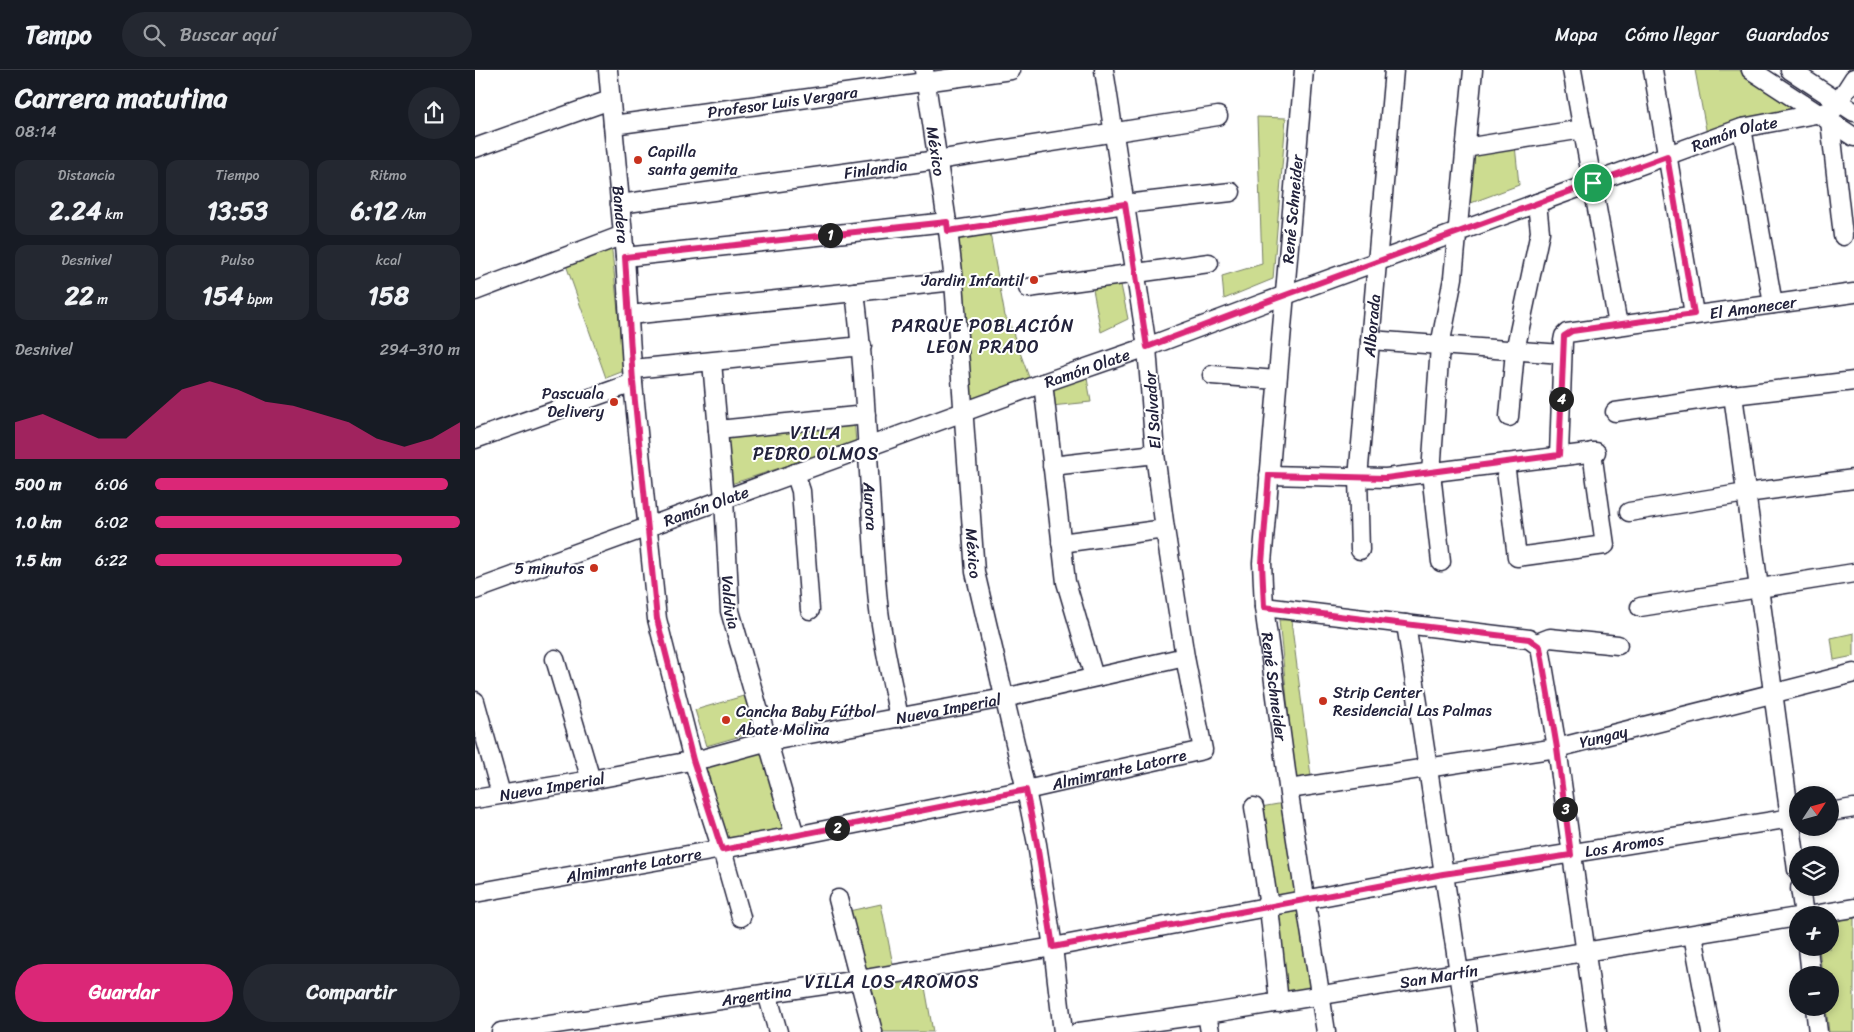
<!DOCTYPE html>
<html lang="es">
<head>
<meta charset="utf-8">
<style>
	:root { --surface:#171b24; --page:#242831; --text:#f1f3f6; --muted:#9ea1a6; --line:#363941; --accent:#db2777 }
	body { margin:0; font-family:Sriracha,sans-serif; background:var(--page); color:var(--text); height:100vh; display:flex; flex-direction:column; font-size:19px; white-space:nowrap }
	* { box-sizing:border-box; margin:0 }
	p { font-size:16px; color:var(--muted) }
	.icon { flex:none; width:28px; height:28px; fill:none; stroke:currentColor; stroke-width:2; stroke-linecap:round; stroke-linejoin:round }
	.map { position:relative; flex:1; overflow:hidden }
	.drawer { display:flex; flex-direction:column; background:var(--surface); width:475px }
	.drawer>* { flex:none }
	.needle { width:32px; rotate:54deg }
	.tools { position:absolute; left:1314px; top:716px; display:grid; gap:10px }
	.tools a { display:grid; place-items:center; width:50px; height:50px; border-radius:50%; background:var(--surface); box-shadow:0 2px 8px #0003; font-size:25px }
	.pin { position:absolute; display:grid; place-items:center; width:42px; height:42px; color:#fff; margin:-21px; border:2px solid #fff; border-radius:50%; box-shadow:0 1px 5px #0007 }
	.km { position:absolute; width:25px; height:25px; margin:-12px; border-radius:50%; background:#222; color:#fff; font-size:14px; line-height:25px; text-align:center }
	.round { display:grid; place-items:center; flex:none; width:52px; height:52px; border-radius:26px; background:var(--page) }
	.summary { display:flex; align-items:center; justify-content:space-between; height:85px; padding:0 15px }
	h1 { font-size:28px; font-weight:800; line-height:38px }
	.figures { display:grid; grid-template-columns:repeat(3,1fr); gap:8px; height:85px; padding:5px 15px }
	.figures div { display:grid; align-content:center; border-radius:12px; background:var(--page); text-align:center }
	.figures b { font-size:25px; font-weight:800 }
	.figures small { font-size:14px; font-weight:400 }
	.figures p { font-size:14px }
	.chart { height:140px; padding:10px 15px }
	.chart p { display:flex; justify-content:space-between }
	.chart svg { width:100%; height:90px; margin-top:5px; fill:var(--accent); opacity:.7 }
	.cta { display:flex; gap:10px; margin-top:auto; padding:10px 15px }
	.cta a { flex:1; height:58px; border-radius:30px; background:var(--accent); color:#fff; font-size:20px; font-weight:800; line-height:58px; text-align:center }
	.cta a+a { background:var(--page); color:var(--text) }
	ul { padding:0 15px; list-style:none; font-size:16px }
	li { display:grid; grid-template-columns:80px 60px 1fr; align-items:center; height:38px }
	li i { height:12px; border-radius:6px; background:var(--accent) }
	header { display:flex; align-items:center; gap:30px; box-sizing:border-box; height:70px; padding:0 25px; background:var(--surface); border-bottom:1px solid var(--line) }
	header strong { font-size:24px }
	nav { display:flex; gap:28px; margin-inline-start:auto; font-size:18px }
	.search { width:350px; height:45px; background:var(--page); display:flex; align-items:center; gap:12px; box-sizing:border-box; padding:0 18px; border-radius:28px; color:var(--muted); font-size:19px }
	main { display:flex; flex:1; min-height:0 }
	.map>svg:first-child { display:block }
</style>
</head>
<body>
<header>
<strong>Tempo</strong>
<div class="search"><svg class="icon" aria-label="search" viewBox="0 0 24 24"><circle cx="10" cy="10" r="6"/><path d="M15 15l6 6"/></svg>Buscar aquí</div>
<nav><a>Mapa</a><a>Cómo llegar</a><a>Guardados</a></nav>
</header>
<main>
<section class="drawer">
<div class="summary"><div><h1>Carrera matutina</h1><p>08:14</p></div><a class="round"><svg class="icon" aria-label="share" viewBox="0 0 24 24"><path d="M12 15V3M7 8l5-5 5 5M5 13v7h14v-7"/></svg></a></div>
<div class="figures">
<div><p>Distancia</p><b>2.24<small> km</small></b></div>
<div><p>Tiempo</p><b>13:53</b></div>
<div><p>Ritmo</p><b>6:12<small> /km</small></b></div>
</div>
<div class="figures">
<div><p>Desnivel</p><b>22<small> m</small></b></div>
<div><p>Pulso</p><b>154<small> bpm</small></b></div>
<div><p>kcal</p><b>158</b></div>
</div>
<div class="chart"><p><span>Desnivel</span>294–310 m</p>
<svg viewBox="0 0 160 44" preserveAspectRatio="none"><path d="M0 44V26L10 22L20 28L30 34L40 34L50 22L60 10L70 6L80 10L90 16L100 18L110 22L120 26L130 34L140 38L150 34L160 26V44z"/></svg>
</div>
<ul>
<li><b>500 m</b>6:06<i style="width:96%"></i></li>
<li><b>1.0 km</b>6:02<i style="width:100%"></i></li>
<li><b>1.5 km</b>6:22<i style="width:81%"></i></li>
</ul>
<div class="cta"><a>Guardar</a><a>Compartir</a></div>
</section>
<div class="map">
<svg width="1379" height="962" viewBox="0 0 1379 962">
	<rect width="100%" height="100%" fill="#fff"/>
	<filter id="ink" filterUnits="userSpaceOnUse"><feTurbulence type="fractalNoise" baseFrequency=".02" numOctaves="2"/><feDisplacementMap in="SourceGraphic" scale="10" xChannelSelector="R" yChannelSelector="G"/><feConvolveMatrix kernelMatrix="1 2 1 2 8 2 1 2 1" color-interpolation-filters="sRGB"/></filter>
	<g filter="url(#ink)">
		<!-- green -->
		<path fill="#ccdc90" stroke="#777f66" d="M 1220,0 L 1264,0 L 1329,41 L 1232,65 Z
			M 782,47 L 811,48 L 798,209 L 749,229 L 747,206 L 787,194 Z
			M 1040,75 L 1044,115 L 988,136 L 993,82 Z
			M 514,158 L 530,246 L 534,252 L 555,310 L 497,337 L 480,164 Z
			M 136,172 L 149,301 L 131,308 L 90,192 Z
			M 645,210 L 653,249 L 626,262 L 617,214 Z
			M 611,302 L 616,332 L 576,336 L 574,315 Z
			M 379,349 L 381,373 L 253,415 L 247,361 Z
			M 804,550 L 816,550 L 836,706 L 820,709 Z
			M 1379,563 L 1379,586 L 1359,590 L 1356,568 Z
			M 272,625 L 283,661 L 231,676 L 220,640 Z
			M 286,677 L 308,759 L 247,769 L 222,690 Z
			M 809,733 L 838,920 L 807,925 L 786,737 Z
			M 406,834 L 421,910 L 448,906 L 458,962 L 403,962 L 374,841 Z
			M 1379,848 L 1379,962 L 1354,962 L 1351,938 L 1355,938 L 1355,905 L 1347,905 L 1344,878 L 1355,878 L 1355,851 Z"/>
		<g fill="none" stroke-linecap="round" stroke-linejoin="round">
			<!-- minor casing -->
			<g stroke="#22223b" stroke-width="21">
				<g id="minor">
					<path id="s1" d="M 133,0 L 150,187 L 158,313 L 182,549 L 218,690 L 247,780 L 266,847"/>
					<path id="s2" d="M 449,0 L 472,152 L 479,211 L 500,502 L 551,720 L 562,774 L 578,877 L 588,962"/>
					<path id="s3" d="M 829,0 L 787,493 L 789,537 L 815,731 L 851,962"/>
					<path d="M 1097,0 L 1143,255"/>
					<path d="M 1178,0 L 1219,244"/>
					<path d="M 1276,0 L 1379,67"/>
					<path d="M 1315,0 L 1379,42"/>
					<path d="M 1355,51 L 1368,166"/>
					<path id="s4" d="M 138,55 L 536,0"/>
					<path d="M 1267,58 L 1298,234"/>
					<path d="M 0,78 L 135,30"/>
					<path d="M 990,78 L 1108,59"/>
					<path id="s5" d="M 145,134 L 462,90 L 743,46"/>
					<path d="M 473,161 L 650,134 L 756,122"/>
					<path d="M 150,187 L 472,152"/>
					<path d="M 553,218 L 734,193"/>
					<path d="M 0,221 L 148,165"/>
					<path id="s6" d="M 380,222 C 393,325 393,429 403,532 C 407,571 417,610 424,648"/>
					<path d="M 154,245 L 380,222 L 479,211"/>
					<path d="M 895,270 L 1087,284"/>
					<path id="s7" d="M 237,292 L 249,429 L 255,541 L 320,766"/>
					<path d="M 158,299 L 387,276"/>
					<path d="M 737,305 L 802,310"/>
					<path d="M 568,313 L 591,512 L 619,607"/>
					<path d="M 1258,325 L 1322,800"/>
					<path d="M 1140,342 L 1258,325 L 1379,311"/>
					<path d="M 1034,347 L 1040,281 L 1065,162 L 1062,133"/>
					<path d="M 243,360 L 391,345"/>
					<path d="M 0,369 L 158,313"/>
					<path id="s8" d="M 1084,385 L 1088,271 L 1089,266 L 1092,263 L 1379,223"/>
					<path d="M 1030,393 L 1042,487 L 1130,475 L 1117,382"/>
					<path d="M 577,396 L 680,384"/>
					<path d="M 320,403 L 326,421 L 335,540"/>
					<path d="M 794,405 L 911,408 L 1121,382"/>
					<path d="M 1154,442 L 1271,423 L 1379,409"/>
					<path d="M 586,473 L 690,459"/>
					<path id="s9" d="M 885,480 L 883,408 L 919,0"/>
					<path d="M 966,492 L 956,403 L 965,276 L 978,208 L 998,0"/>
					<path id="s10" d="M 0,520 L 568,313 L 672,277 L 786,234 L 1267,58 L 1351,42 L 1359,39 L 1379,8"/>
					<path d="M 789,537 L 1054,569 L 1065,577 L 1082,678 L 1122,962"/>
					<path d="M 1165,537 L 1379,503"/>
					<path d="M 931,554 L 993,962"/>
					<path d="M 1062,573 L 1075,568 L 1143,575"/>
					<path d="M 80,589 L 116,710"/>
					<path d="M 0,631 L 26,724"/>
					<path id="s11" d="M 814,719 L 1082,678 L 1379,603"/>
					<path id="s12" d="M 0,729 L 116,710 L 231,688 L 286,673 L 529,628 L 710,587"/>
					<path d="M 779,737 L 794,837 L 804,933"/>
					<path d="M 1355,742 L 1379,738"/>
					<path d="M 1325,818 L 1329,845"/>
					<path id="s13" d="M 0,823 L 320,766 L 551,720 L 728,680 L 710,587 L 690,459 L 680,384 L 672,277 L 629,0"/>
					<path d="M 363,829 L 398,962"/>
					<path d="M 1338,845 L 1379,838"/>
					<path d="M 1218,865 L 1236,962"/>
					<path d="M 1333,878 L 1336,905"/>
					<path d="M 292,923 L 303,962"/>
					<path d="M 1340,938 L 1343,962"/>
					<path d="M 732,944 L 735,962"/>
					<path id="s14" d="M 26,962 L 384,910 L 578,877 L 968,804 L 1322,747"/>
					<path id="s15" d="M 604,962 L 732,944 L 1322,847"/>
				</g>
			</g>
			<!-- minor -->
			<use href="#minor" stroke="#fff" stroke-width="18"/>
		</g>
	</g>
	<g fill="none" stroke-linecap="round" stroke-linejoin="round" filter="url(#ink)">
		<!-- route casing -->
		<g stroke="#fff" stroke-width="10">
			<path id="route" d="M 1192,86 L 1219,244 L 1097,261 L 1089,266 L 1084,385 L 911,408 L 794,405 L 787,493 L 789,537 L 1054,569 L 1065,577 L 1082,678 L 1096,785 L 968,804 L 578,877 L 562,774 L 551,720 L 247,780 L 218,690 L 182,549 L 158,312 L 150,187 L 472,152 L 473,161 L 650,134 L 672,277 L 786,234 Z"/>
		</g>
		<!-- route -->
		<use href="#route" stroke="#db2777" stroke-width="6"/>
	</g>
	<!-- markers -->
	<g fill="#c8321e" stroke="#fff" stroke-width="2">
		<circle cx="163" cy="90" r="5"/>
		<circle cx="559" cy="210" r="5"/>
		<circle cx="139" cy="332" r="5"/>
		<circle cx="119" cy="498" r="5"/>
		<circle cx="848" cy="631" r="5"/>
		<circle cx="251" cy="650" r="5"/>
	</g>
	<g text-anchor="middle" stroke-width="4" stroke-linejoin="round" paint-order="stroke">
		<!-- street labels -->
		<g font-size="16" fill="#22223b" stroke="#fff">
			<text dy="6" stroke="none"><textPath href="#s4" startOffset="171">Profesor Luis Vergara</textPath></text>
			<text dy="6" stroke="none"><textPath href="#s10" startOffset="1340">Ramón Olate</textPath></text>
			<text dy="6" stroke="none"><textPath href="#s2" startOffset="82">México</textPath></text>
			<text dy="6" stroke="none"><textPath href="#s5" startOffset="258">Finlandia</textPath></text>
			<text transform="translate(817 139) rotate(-85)" y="6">René Schneider</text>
			<text dy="6" stroke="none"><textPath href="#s1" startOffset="145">Bandera</textPath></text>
			<text dy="6" stroke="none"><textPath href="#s8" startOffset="311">El Amanecer</textPath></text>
			<text dy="6" stroke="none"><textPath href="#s9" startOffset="225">Alborada</textPath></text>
			<text dy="6" stroke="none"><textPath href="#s10" startOffset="651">Ramón Olate</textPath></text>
			<text transform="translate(677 340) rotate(-94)" y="6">El Salvador</text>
			<text dy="6" stroke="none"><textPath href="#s10" startOffset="246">Ramón Olate</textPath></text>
			<text dy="6" stroke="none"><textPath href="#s6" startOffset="215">Aurora</textPath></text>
			<text dy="6" stroke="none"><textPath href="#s2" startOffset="486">México</textPath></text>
			<text dy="6" stroke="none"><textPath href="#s7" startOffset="241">Valdivia</textPath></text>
			<text dy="6" stroke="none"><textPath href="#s3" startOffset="619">René Schneider</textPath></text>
			<text dy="6" stroke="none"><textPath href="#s12" startOffset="482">Nueva Imperial</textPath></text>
			<text dy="6" stroke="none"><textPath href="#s11" startOffset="319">Yungay</textPath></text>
			<text dy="6" stroke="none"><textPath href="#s13" startOffset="656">Almimrante Latorre</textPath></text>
			<text dy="6" stroke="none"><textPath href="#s12" startOffset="78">Nueva Imperial</textPath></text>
			<text dy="6" stroke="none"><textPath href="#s14" startOffset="1139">Los Aromos</textPath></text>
			<text dy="6" stroke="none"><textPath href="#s13" startOffset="161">Almimrante Latorre</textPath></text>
			<text dy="6" stroke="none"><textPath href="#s15" startOffset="364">San Martín</textPath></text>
			<text dy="6" stroke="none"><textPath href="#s14" startOffset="258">Argentina</textPath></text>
		</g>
		<!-- poi labels -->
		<g font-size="16" fill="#22223b" stroke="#fff" text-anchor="start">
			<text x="173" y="87">Capilla<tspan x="173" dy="18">santa gemita</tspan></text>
			<text x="549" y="216" text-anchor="end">Jardin Infantil</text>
			<text x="129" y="329" text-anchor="end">Pascuala<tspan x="129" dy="18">Delivery</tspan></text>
			<text x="109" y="504" text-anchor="end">5 minutos</text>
			<text x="858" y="628">Strip Center<tspan x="858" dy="18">Residencial Las Palmas</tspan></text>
			<text x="261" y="647">Cancha Baby Fútbol<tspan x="261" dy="18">Abate Molina</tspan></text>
		</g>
		<!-- neighbourhood labels -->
		<g font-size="18" letter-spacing="1" fill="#22223b" stroke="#fff">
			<text x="508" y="262">PARQUE POBLACIÓN<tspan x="508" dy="21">LEON PRADO</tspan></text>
			<text x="341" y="369">VILLA<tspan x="341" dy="21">PEDRO OLMOS</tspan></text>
			<text x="417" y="918">VILLA LOS AROMOS</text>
		</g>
	</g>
</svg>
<div class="tools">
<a><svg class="needle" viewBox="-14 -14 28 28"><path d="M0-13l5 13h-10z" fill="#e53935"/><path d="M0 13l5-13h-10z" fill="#9ea1a6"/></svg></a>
<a><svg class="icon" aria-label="layers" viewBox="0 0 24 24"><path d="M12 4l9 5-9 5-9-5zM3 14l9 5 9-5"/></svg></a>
<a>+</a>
<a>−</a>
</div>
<div class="pin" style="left:1118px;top:113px;background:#1e9e55"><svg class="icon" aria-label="arrive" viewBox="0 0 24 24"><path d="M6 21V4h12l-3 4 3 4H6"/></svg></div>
<b class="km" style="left:355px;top:165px">1</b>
<b class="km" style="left:362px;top:758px">2</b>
<b class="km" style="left:1090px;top:739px">3</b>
<b class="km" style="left:1086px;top:329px">4</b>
</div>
</main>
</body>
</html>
